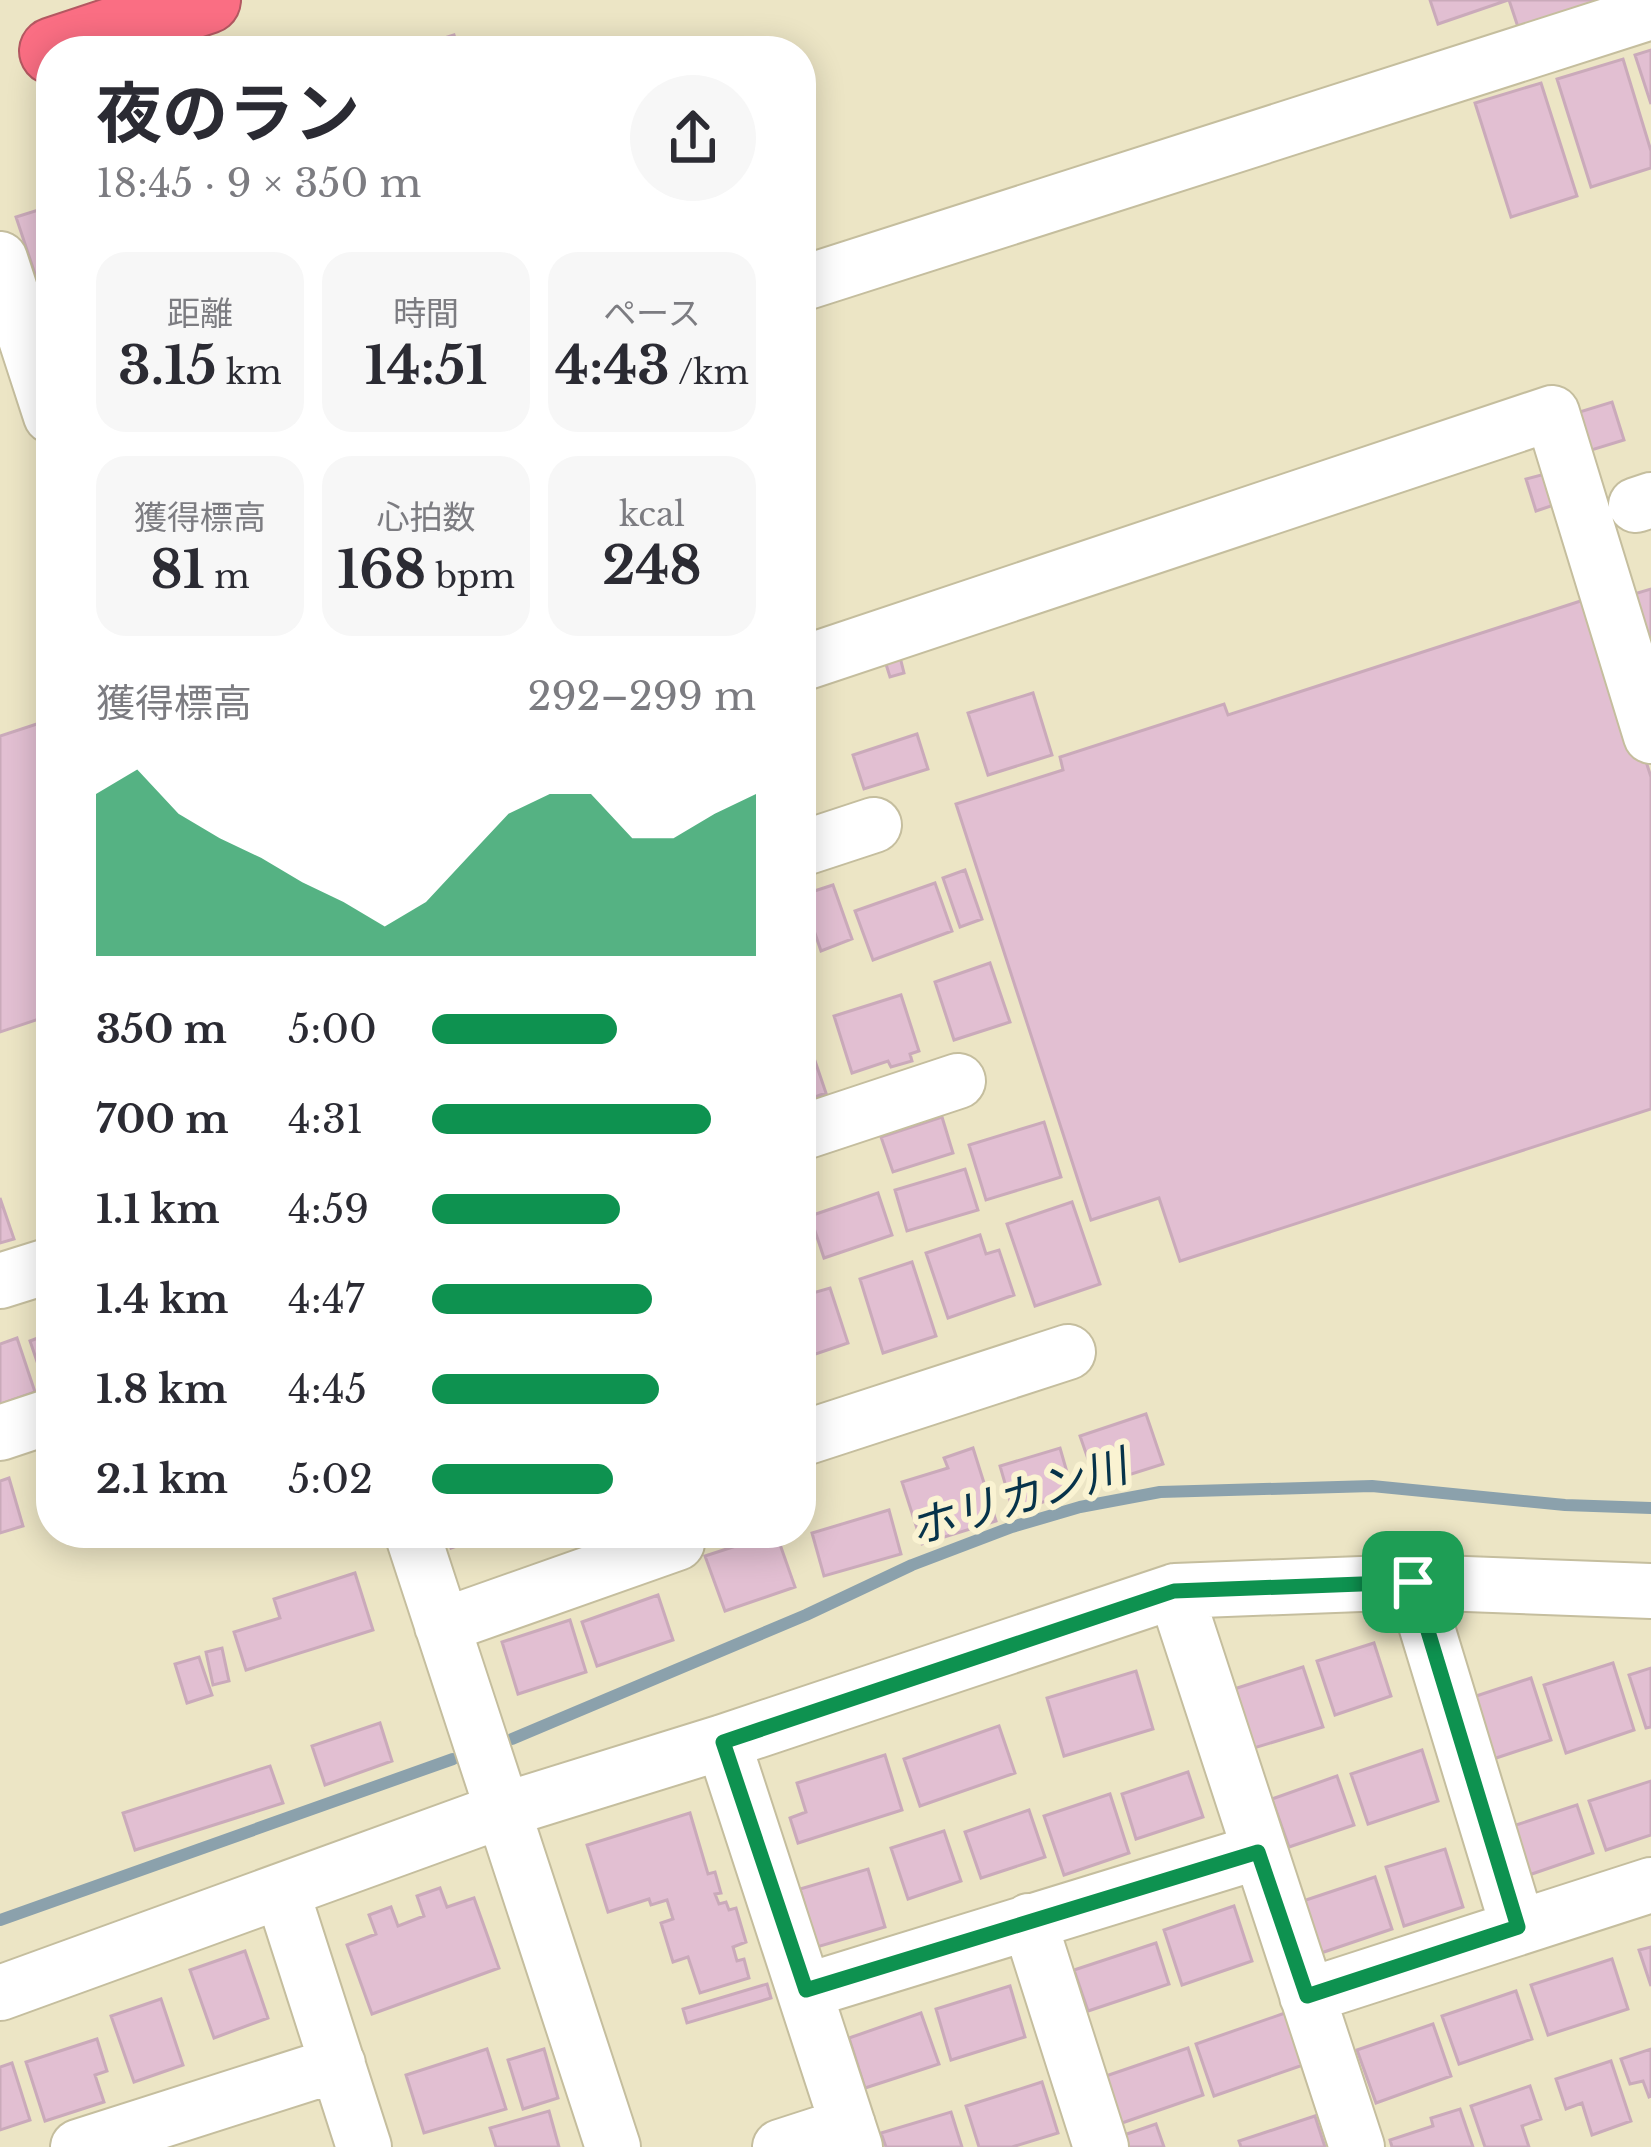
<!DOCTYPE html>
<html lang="ja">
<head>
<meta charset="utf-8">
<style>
	:root { --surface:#fff; --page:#f7f7f7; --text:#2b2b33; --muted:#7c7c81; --accent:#0e9250 }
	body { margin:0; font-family:"Libre Baskerville","Noto Sans JP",serif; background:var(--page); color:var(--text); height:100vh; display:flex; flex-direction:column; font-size:45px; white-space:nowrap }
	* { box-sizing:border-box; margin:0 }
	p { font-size:39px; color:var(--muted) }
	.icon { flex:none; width:66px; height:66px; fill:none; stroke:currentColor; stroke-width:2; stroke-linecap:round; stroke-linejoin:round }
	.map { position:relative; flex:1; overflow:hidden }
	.panel { position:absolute; left:36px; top:36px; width:780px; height:1512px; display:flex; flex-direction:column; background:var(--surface); border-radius:48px; box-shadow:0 6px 30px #0003 }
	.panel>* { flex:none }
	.pin { position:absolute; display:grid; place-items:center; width:102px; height:102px; color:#fff; margin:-51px; border-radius:24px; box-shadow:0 6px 18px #0006 }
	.round { display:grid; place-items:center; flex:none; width:126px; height:126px; border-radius:63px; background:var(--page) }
	.summary { display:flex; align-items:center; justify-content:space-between; height:204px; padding:0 60px }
	h1 { font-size:66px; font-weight:700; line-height:90px }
	.metrics { display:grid; grid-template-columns:repeat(3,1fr); gap:18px; height:204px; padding:12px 60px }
	.metrics div { display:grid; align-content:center; border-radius:30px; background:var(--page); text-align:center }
	.metrics b { font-size:51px; font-weight:700 }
	.metrics small { font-size:33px; font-weight:400 }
	.metrics p { font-size:33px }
	.chart { height:336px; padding:24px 60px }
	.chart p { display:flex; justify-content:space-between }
	.chart svg { width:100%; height:216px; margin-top:12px; fill:var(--accent); opacity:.7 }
	ul { padding:0 60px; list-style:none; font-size:39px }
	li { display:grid; grid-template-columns:192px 144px 1fr; align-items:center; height:90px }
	li i { height:30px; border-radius:15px; background:var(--accent) }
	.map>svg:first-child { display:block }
</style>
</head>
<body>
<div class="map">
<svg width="1651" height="2147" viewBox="0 0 1651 2147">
	<rect width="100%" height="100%" fill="#ece5c5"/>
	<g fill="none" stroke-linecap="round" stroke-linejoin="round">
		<!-- stream -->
		<path stroke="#8ba1ac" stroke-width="12" d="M 512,1739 L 806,1615 L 912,1565 L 1012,1527 L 1080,1507 L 1160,1492 L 1372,1486 L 1565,1505 L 1651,1508
			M 0,1920 L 453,1759"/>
	</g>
	<!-- building -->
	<path fill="#e2bfd2" stroke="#caaaba" stroke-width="3" d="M 1430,0 L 1508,0 L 1438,24 Z
		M 1509,0 L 1600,0 L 1518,27 Z
		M 454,35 L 459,51 L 404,51 Z
		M 1651,50 L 1651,104 L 1635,55 Z
		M 1623,59 L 1651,151 L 1651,168 L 1591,187 L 1557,79 Z
		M 1541,83 L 1577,196 L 1511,217 L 1475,103 Z
		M 51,206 L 51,282 L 39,286 L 16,217 Z
		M 1612,402 L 1624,440 L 1585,452 L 1573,414 Z
		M 1545,474 L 1554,505 L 1536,511 L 1526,479 Z
		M 1651,589 L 1651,653 L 1634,594 Z
		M 1593,597 L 1651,777 L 1651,1109 L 1180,1261 L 1159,1198 L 1091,1220 L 956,804 L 1063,770 L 1060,757 L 1224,704 L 1228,715 Z
		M 900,657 L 904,673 L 890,677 L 885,661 Z
		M 1033,693 L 1052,755 L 988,775 L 968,713 Z
		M 46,721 L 51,739 L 51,1015 L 0,1032 L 0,736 Z
		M 917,734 L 928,769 L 864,789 L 853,755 Z
		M 965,870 L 982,919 L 960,927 L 943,878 Z
		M 935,883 L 952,931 L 873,960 L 855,911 Z
		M 833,885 L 852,939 L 821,951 L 802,895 Z
		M 990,963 L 1010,1022 L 954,1040 L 935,982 Z
		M 901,995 L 919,1051 L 910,1054 L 912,1061 L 891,1067 L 888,1061 L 852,1073 L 834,1016 Z
		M 813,1055 L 826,1093 L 801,1102 L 801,1059 Z
		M 942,1117 L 953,1153 L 893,1172 L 881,1137 Z
		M 1044,1122 L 1061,1177 L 986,1200 L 969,1145 Z
		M 965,1169 L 978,1210 L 907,1231 L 895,1190 Z
		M 878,1193 L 892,1235 L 824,1258 L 810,1216 Z
		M 0,1198 L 14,1239 L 0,1243 Z
		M 1072,1202 L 1100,1284 L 1035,1306 L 1007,1224 Z
		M 801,1232 L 811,1260 L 801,1264 Z
		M 980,1235 L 986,1254 L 999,1250 L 1014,1295 L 948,1318 L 926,1253 Z
		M 912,1262 L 936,1336 L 883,1353 L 860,1279 Z
		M 830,1288 L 848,1343 L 801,1359 L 801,1311 L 806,1309 L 802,1296 Z
		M 51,1333 L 51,1390 L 47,1391 L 30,1341 Z
		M 17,1338 L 35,1392 L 0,1404 L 0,1344 Z
		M 1146,1414 L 1163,1464 L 1097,1485 L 1080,1436 Z
		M 973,1448 L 996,1521 L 922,1544 L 902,1482 L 948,1468 L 944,1458 Z
		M 1060,1448 L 1073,1493 L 1013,1511 L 1000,1466 Z
		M 51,1458 L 51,1500 L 39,1461 Z
		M 9,1478 L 23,1526 L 0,1533 L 0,1481 Z
		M 889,1510 L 901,1554 L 824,1576 L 812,1533 Z
		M 446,1533 L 481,1533 L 482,1537 L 451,1548 Z
		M 535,1533 L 572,1533 L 539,1544 Z
		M 776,1533 L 795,1587 L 725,1611 L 705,1556 Z
		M 355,1573 L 373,1630 L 246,1670 L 234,1632 L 280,1618 L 274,1599 Z
		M 658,1595 L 673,1640 L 597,1666 L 582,1622 Z
		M 570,1620 L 586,1672 L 518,1694 L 502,1642 Z
		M 1374,1643 L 1391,1696 L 1335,1715 L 1317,1661 Z
		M 222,1648 L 229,1681 L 213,1685 L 206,1652 Z
		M 199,1657 L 212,1695 L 187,1703 L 175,1664 Z
		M 1613,1663 L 1634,1730 L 1566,1753 L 1544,1685 Z
		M 1303,1667 L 1323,1727 L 1254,1748 L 1234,1689 Z
		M 1651,1668 L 1651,1727 L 1646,1728 L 1629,1675 Z
		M 1136,1671 L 1153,1729 L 1064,1756 L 1047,1698 Z
		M 1531,1678 L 1551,1740 L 1487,1761 L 1467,1699 Z
		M 380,1723 L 392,1761 L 325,1785 L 312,1746 Z
		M 999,1726 L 1015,1773 L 920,1806 L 904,1759 Z
		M 1422,1750 L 1438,1801 L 1368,1824 L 1351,1774 Z
		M 885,1755 L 902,1810 L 798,1843 L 790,1818 L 806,1812 L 797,1783 Z
		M 270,1766 L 283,1803 L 135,1850 L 123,1813 Z
		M 1188,1772 L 1203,1817 L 1136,1839 L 1122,1794 Z
		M 1337,1776 L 1354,1825 L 1289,1847 L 1272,1799 Z
		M 1651,1781 L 1651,1835 L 1606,1850 L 1589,1801 Z
		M 1110,1794 L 1129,1853 L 1064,1875 L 1044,1816 Z
		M 1577,1805 L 1593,1853 L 1526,1876 L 1510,1827 Z
		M 1029,1810 L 1045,1857 L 981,1878 L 965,1832 Z
		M 690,1813 L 708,1874 L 715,1872 L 721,1893 L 715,1894 L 719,1904 L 726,1902 L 729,1910 L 736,1908 L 746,1942 L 733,1947 L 737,1961 L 744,1959 L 749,1978 L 700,1993 L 688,1957 L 673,1962 L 661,1923 L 673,1919 L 667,1900 L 651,1905 L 649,1899 L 608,1912 L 587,1845 Z
		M 944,1831 L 961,1881 L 908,1899 L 891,1848 Z
		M 1445,1849 L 1463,1907 L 1404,1926 L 1386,1867 Z
		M 868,1869 L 885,1927 L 817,1947 L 800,1889 Z
		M 1375,1877 L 1392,1929 L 1321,1953 L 1303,1901 Z
		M 440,1888 L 447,1907 L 474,1898 L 499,1968 L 372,2014 L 347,1945 L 376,1934 L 369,1915 L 391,1907 L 398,1926 L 424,1916 L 417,1896 Z
		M 1234,1906 L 1252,1961 L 1182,1985 L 1164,1930 Z
		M 1156,1943 L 1169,1984 L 1088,2011 L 1074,1970 Z
		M 1651,1947 L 1651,1986 L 1639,1950 Z
		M 245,1951 L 268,2018 L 214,2038 L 190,1970 Z
		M 1612,1959 L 1628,2009 L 1548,2035 L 1531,1985 Z
		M 767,1984 L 771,1998 L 687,2023 L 683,2009 Z
		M 1010,1986 L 1025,2037 L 951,2060 L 936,2009 Z
		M 1516,1991 L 1532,2039 L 1459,2064 L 1442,2016 Z
		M 161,1999 L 183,2065 L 134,2082 L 111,2016 Z
		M 921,2013 L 939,2064 L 865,2088 L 849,2038 Z
		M 1285,2013 L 1303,2065 L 1214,2096 L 1196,2044 Z
		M 1433,2024 L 1451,2076 L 1376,2103 L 1357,2050 Z
		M 97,2039 L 107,2071 L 95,2075 L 104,2102 L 45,2121 L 26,2062 Z
		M 1188,2048 L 1203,2095 L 1119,2124 L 1103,2077 Z
		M 487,2049 L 506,2109 L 424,2133 L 406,2075 Z
		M 544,2049 L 558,2098 L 523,2109 L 508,2060 Z
		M 1651,2049 L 1651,2096 L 1649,2097 L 1643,2081 L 1630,2084 L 1621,2059 Z
		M 1611,2061 L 1631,2121 L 1592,2135 L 1582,2103 L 1566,2109 L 1556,2079 Z
		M 12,2063 L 30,2120 L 0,2130 L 0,2067 Z
		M 1042,2082 L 1058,2133 L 1012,2147 L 979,2147 L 966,2106 Z
		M 1530,2086 L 1541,2119 L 1522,2126 L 1529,2147 L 1485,2147 L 1471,2106 Z
		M 1460,2109 L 1473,2147 L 1392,2147 L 1390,2140 L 1433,2126 L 1431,2118 Z
		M 549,2111 L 559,2147 L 496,2147 L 490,2128 Z
		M 951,2112 L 962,2147 L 886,2147 L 881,2133 Z
		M 1315,2116 L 1325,2147 L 1241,2147 L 1239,2141 Z
		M 1156,2124 L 1164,2147 L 1128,2147 L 1124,2135 Z"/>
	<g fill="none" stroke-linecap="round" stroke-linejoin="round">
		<!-- minor casing -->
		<g stroke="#c5be9e" stroke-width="58">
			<path id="minor" d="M 0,259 L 51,416
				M 801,284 L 1651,12
				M 1636,505 L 1651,500
				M 801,664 L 1552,413 L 1651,736
				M 801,849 L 874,825
				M 801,1133 L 958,1081
				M 0,1281 L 51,1265
				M 0,1433 L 51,1416
				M 801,1439 L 1068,1352
				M 412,1533 L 613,2147
				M 1413,1582 L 1518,1927
				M 1175,1591 L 1357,2147
				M 442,1626 L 677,1543 L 676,1533
				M 723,1742 L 855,2147
				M 282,1892 L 364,2147
				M 1029,1921 L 1101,2147
				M 806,1991 L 1258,1852
				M 0,1993 L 501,1811 L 723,1742 L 1175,1591 L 1413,1582 L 1651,1591
				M 1307,1996 L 1651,1885
				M 78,2147 L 338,2064
				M 780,2147 L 848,2125"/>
		</g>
		<!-- highway casing -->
		<g stroke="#b35861" stroke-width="70">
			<path id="highway" d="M 53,51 L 207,0"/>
		</g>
		<!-- minor -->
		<use href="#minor" stroke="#fff" stroke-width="54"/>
		<!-- highway -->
		<use href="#highway" stroke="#fa6e83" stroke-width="66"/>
	</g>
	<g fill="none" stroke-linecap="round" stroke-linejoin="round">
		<!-- route casing -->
		<g stroke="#fff" stroke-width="24">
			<path id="route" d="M 1413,1582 L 1518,1927 L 1307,1996 L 1258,1852 L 806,1990 L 723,1742 L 1174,1591 Z"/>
		</g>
		<!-- route -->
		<use href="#route" stroke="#0e9250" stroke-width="15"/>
	</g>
	<g text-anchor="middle" stroke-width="12" stroke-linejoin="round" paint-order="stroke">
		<!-- water labels -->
		<g font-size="45" font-style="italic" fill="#07334a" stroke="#faf3d2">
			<text transform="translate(1018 1497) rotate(-17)" y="16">ホリカン川</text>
		</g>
	</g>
</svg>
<div class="pin" style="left:1413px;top:1582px;background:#1e9e55"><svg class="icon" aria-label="arrive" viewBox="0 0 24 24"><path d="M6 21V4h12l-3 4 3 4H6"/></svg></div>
<section class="panel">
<div class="summary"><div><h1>夜のラン</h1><p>18:45 · 9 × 350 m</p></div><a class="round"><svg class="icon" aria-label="share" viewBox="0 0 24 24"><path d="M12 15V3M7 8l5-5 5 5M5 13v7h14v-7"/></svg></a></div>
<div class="metrics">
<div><p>距離</p><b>3.15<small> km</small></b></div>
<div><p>時間</p><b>14:51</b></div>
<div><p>ペース</p><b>4:43<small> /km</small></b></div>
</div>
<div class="metrics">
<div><p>獲得標高</p><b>81<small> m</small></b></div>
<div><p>心拍数</p><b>168<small> bpm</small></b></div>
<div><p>kcal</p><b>248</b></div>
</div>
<div class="chart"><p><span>獲得標高</span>292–299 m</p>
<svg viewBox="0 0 160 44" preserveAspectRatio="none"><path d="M0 44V11L10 6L20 15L30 20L40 24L50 29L60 33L70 38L80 33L90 24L100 15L110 11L120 11L130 20L140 20L150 15L160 11V44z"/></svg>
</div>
<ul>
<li><b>350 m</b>5:00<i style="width:57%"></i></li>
<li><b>700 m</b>4:31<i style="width:86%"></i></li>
<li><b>1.1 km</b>4:59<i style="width:58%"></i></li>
<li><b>1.4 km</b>4:47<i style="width:68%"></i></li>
<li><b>1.8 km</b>4:45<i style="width:70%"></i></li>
<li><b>2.1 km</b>5:02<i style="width:56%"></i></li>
</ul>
</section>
</div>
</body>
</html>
